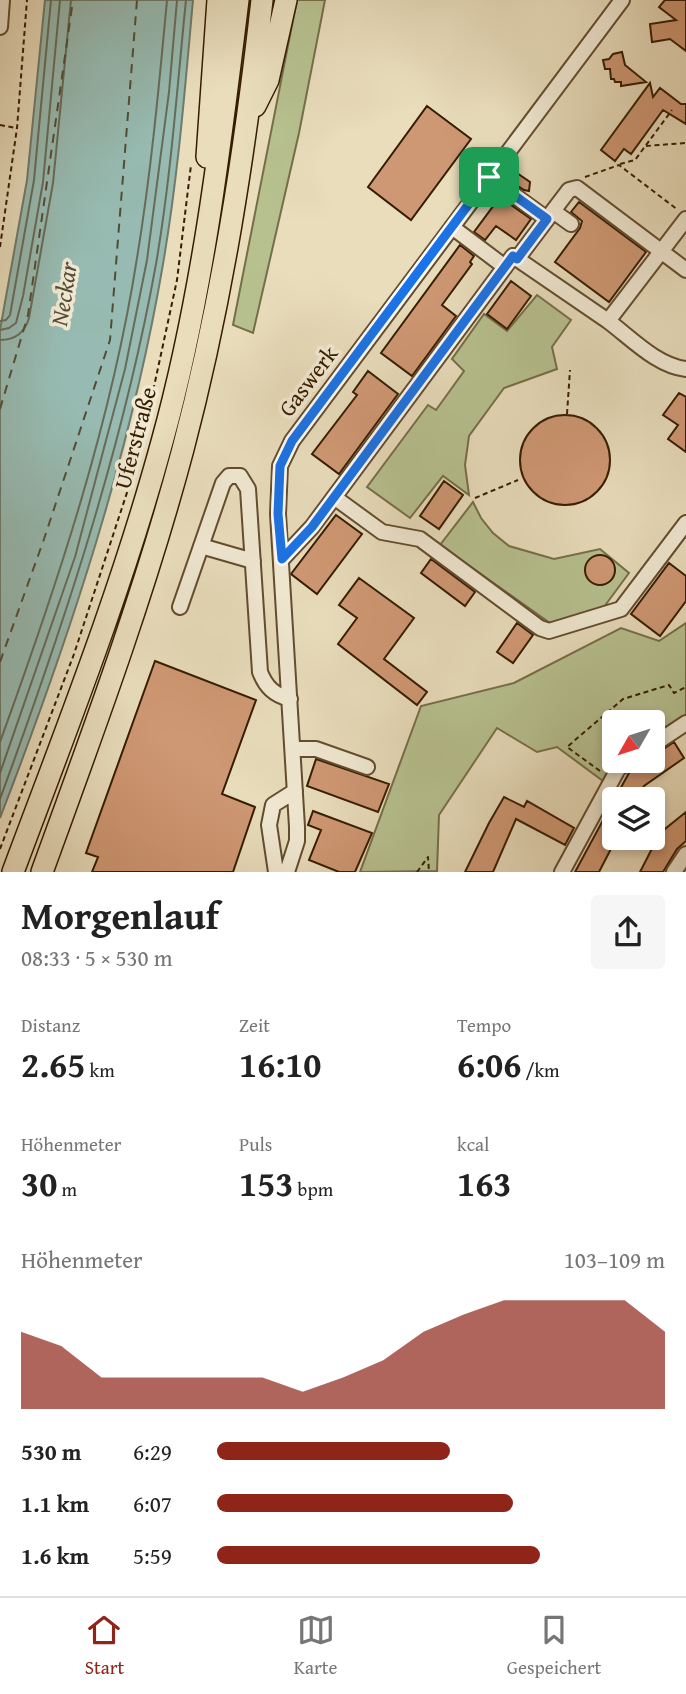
<!DOCTYPE html>
<html lang="de">
<head>
<meta charset="utf-8">
<style>
	:root { --surface:#fff; --page:#f6f6f6; --text:#222; --muted:#767676; --line:#e0e0e0; --accent:#8f2418 }
	body { margin:0; font-family:"Gentium Book Plus",serif; background:var(--page); color:var(--text); height:100vh; display:flex; flex-direction:column; font-size:26px; white-space:nowrap }
	* { box-sizing:border-box; margin:0 }
	p { font-size:23px; color:var(--muted) }
	.icon { flex:none; width:38px; height:38px; fill:none; stroke:currentColor; stroke-width:2; stroke-linecap:round; stroke-linejoin:round }
	.map { position:relative; height:872px; overflow:hidden }
	.side { display:flex; flex-direction:column; background:var(--surface); flex:1 }
	.side>* { flex:none }
	.needle { width:46px; rotate:231deg }
	.fabs { position:absolute; left:602px; top:710px; display:grid; gap:14px }
	.fabs a { display:grid; place-items:center; width:63px; height:63px; border-radius:7px; background:var(--surface); box-shadow:0 4px 10px #0003; font-size:35px }
	.pin { position:absolute; display:grid; place-items:center; width:60px; height:60px; color:#fff; margin:-30px; border-radius:14px; box-shadow:0 4px 10px #0006 }
	.round { display:grid; place-items:center; flex:none; width:74px; height:74px; border-radius:7px; background:var(--page) }
	.head { display:flex; align-items:center; justify-content:space-between; height:119px; padding:0 21px }
	h1 { font-size:38px; font-weight:600; line-height:52px }
	.stats { display:grid; grid-template-columns:repeat(3,1fr); gap:10px; height:119px; padding:7px 21px }
	.stats div { display:grid; align-content:center }
	.stats b { font-size:35px; font-weight:600 }
	.stats small { font-size:19px; font-weight:400 }
	.stats p { font-size:19px }
	.chart { height:196px; padding:14px 21px }
	.chart p { display:flex; justify-content:space-between }
	.chart svg { width:100%; height:126px; margin-top:7px; fill:var(--accent); opacity:.7 }
	ul { padding:0 21px; list-style:none; font-size:23px }
	li { display:grid; grid-template-columns:112px 84px 1fr; align-items:center; height:52px }
	li i { height:18px; border-radius:9px; background:var(--accent) }
	.dock { display:flex; justify-content:space-around; align-items:center; height:98px; border-top:2px solid var(--line); background:var(--surface); font-size:19px; color:var(--muted) }
	.dock a { display:grid; justify-items:center; gap:4px }
	.dock .active { color:var(--accent) }
	.map>svg:first-child { display:block }
</style>
</head>
<body>
<div class="map">
<svg width="686" height="872" viewBox="0 0 686 872">
	<rect width="100%" height="100%" fill="#e9ddbc"/>
	<filter id="stains"><feTurbulence type="fractalNoise" baseFrequency=".00286" numOctaves="4"/><feColorMatrix values="0 0 0 0 .2 0 0 0 0 .09 0 0 0 0 .02 0 0 0 .5 -.17"/></filter>
	<radialGradient id="worn" r=".72"><stop offset=".6" stop-color="#630" stop-opacity="0"/><stop offset="1" stop-color="#630" stop-opacity=".3"/></radialGradient>
	<!-- green -->
	<path fill="#b7c190" stroke="#766e48" stroke-width="2" d="M 297,0 L 325,0 L 299,133 L 253,333 L 233,325 Z
		M 537,295 L 571,320 L 552,347 L 557,369 L 504,388 L 469,436 L 465,465 L 469,495 L 443,476 L 410,518 L 367,487 L 428,405 L 436,410 L 464,371 L 452,359 L 484,314 L 507,331 Z
		M 473,502 L 481,518 L 493,533 L 509,546 L 554,559 L 600,549 L 629,573 L 604,607 L 550,623 L 440,545 Z
		M 686,623 L 686,715 L 653,737 L 653,723 L 614,723 L 614,761 L 625,761 L 603,781 L 557,747 L 537,752 L 497,728 L 439,815 L 437,871 L 360,872 L 421,706 L 514,683 L 621,628 L 659,641 Z"/>
	<!-- water -->
	<path fill="#97bbb2" stroke="#707b6b" stroke-width="2" d="M 45,0 L 193,0 C 185,88 178,177 163,264 C 131,453 69,639 0,818 L 0,330 L 27,180 Z"/>
	<g fill="none" stroke-linecap="round" stroke-linejoin="round">
		<!-- shore -->
		<path stroke="#666c59" stroke-width="2" d="M 0,321 L 6,320 L 10,315 L 34,180 L 51,0
			M 0,330 L 9,328 L 16,323 L 23,296 L 43,182 L 60,0
			M 0,340 C 15,340 25,332 29,318 L 53,183 L 71,0
			M 0,742 C 57,585 111,424 137,258 C 151,173 159,86 167,0
			M 0,773 L 75,557 L 125,369 L 147,260 L 169,92 L 177,0
			M 0,799 C 64,624 123,447 156,264 C 171,177 177,88 186,0"/>
		<!-- ferry -->
		<path stroke="#534c35" stroke-width="2" stroke-dasharray="9 7" stroke-linecap="butt" d="M 0,409 L 28,315 L 73,0
			M 0,662 L 44,539 L 110,340 L 137,0"/>
	</g>
	<!-- building -->
	<path fill="#cf9874" stroke="#361c00" stroke-width="2" d="M 665,0 L 686,0 L 686,51 L 670,39 L 652,42 L 650,24 L 676,20 L 659,7 Z
		M 622,52 L 625,65 L 646,82 L 621,86 L 621,82 L 615,82 L 614,79 L 611,79 L 610,69 L 605,69 L 603,60 L 609,59 L 613,54 Z
		M 650,83 L 653,97 L 660,88 L 681,104 L 686,104 L 686,124 L 663,110 L 631,154 L 624,149 L 615,161 L 601,150 Z
		M 427,106 L 471,139 L 411,220 L 368,187 Z
		M 514,171 L 530,182 L 529,191 L 524,190 L 510,181 L 509,173 Z
		M 500,197 L 531,219 L 516,240 L 496,226 L 485,240 L 474,232 Z
		M 579,202 L 646,252 L 609,302 L 555,262 L 580,228 L 582,221 L 571,212 Z
		M 460,245 L 474,256 L 470,262 L 472,264 L 442,305 L 456,316 L 412,376 L 381,353 Z
		M 511,281 L 531,296 L 507,329 L 487,314 Z
		M 368,371 L 398,394 L 339,474 L 312,454 L 357,395 L 353,392 Z
		M 679,393 L 686,397 L 686,452 L 668,439 L 678,425 L 663,415 Z
		M520 460a45 45 0 1 1 90 0a45 45 0 1 1-90 0Z
		M 444,481 L 463,495 L 439,529 L 420,516 Z
		M 336,515 L 362,534 L 317,594 L 291,574 Z
		M585 570a15 15 0 1 1 30 0a15 15 0 1 1-30 0Z
		M 431,559 L 475,592 L 465,606 L 421,573 Z
		M 669,563 L 686,576 L 686,601 L 660,636 L 631,614 Z
		M 359,578 L 414,618 L 384,659 L 427,692 L 417,705 L 338,644 L 357,618 L 339,605 Z
		M 517,623 L 533,635 L 513,663 L 497,652 Z
		M 155,661 L 256,700 L 222,794 L 255,807 L 233,872 L 92,872 L 98,857 L 86,853 Z
		M 674,742 L 684,758 L 644,786 L 637,800 L 614,800 L 629,773 L 645,761 L 653,761 L 653,756 Z
		M 316,759 L 389,784 L 378,812 L 307,786 Z
		M 504,797 L 524,807 L 527,801 L 574,828 L 565,845 L 516,819 L 493,872 L 465,872 L 489,823 Z
		M 614,800 L 614,843 L 599,872 L 575,872 Z
		M 313,811 L 372,833 L 355,872 L 339,872 L 309,860 L 321,830 L 308,825 Z
		M 686,812 L 686,841 L 677,849 L 663,872 L 640,872 L 660,833 Z"/>
	<g fill="none" stroke-linecap="round" stroke-linejoin="round">
		<!-- minor casing -->
		<g stroke="#634c2f" stroke-width="18">
			<path id="minor" d="M 0,27 L 2,0
				M 489,177 L 547,219 L 517,259
				M 553,211 L 569,190 L 577,188 L 686,270
				M 548,218 L 553,211 L 571,224
				M 452,227 L 505,267
				M 608,321 C 631,338 657,366 686,369
				M 334,497 L 382,532 L 420,539 L 540,628 L 549,631 L 621,609 L 686,523
				M 201,546 L 253,561
				M 282,559 L 312,527 L 513,256 L 608,321 L 686,219
				M 180,607 L 223,483 L 229,476 L 240,476 L 248,489 L 260,672 C 266,687 274,695 290,699
				M 653,745 L 686,723
				M 293,749 L 316,749 L 367,767
				M 276,872 L 269,825 L 273,805 L 295,791
				M 287,872 L 297,841 L 297,827 L 278,514 L 280,466 L 292,441 L 622,0
				M 562,872 L 618,769 L 629,761
				M 674,872 L 686,854"/>
		</g>
		<!-- highway casing -->
		<g stroke="#361c00" stroke-width="24">
			<path id="highway" d="M 255,106 L 268,80 L 286,0
				M 207,157 L 218,0
				M 13,872 C 66,730 122,589 162,442 C 202,298 220,148 238,0
				M 42,872 C 93,732 145,592 183,449 C 222,301 245,151 262,0"/>
		</g>
		<!-- path -->
		<path stroke="#361c00" stroke-width="2" stroke-dasharray="5 3.5" stroke-linecap="butt" d="M 0,125 L 16,128
			M 646,146 L 686,143
			M 620,164 L 635,160 L 672,110
			M 585,177 L 619,165 L 678,210
			M 0,247 L 17,128 L 27,0
			M 567,414 L 570,370
			M 475,498 L 518,480
			M 600,771 L 567,747 L 623,699 L 669,685 L 674,693 L 686,687
			M 0,849 L 74,654 L 139,456 L 177,280 L 191,165
			M 417,872 L 428,857 L 429,872"/>
		<!-- minor -->
		<use href="#minor" stroke="#f1e9d3" stroke-width="14"/>
		<!-- highway -->
		<use href="#highway" stroke="#e9ddbc" stroke-width="21"/>
	</g>
	<g fill="none" stroke-linecap="round" stroke-linejoin="round">
		<!-- route casing -->
		<g stroke="#fff" stroke-width="14">
			<path id="route" d="M 489,177 L 547,219 L 517,259 L 513,256 L 312,527 L 282,559 L 278,514 L 280,466 L 292,441 Z"/>
		</g>
		<!-- route -->
		<use href="#route" stroke="#1a73e8" stroke-width="9"/>
	</g>
	<g text-anchor="middle" stroke-width="7" stroke-linejoin="round" paint-order="stroke">
		<!-- street labels -->
		<g font-size="23" fill="#361c00" stroke="#f1e9d3">
			<text transform="translate(308 381) rotate(-53)" y="8">Gaswerk</text>
			<text transform="translate(135 438) rotate(-75)" y="8">Uferstraße</text>
		</g>
		<!-- water labels -->
		<g font-size="24" font-style="italic" fill="#534c35" stroke="#f1e9d3">
			<text transform="translate(64 294) rotate(-81)" y="8">Neckar</text>
		</g>
	</g>
	<rect width="100%" height="100%" filter="url(#stains)"/>
	<rect width="100%" height="100%" fill="url(#worn)"/>
</svg>
<div class="fabs">
<a><svg class="needle" viewBox="-14 -14 28 28"><path d="M0-13l5 13h-10z" fill="#e53935"/><path d="M0 13l5-13h-10z" fill="#767676"/></svg></a>
<a><svg class="icon" aria-label="layers" viewBox="0 0 24 24"><path d="M12 4l9 5-9 5-9-5zM3 14l9 5 9-5"/></svg></a>
</div>
<div class="pin" style="left:489px;top:177px;background:#1e9e55"><svg class="icon" aria-label="arrive" viewBox="0 0 24 24"><path d="M6 21V4h12l-3 4 3 4H6"/></svg></div>
</div>
<section class="side">
<div class="head"><div><h1>Morgenlauf</h1><p>08:33 · 5 × 530 m</p></div><a class="round"><svg class="icon" aria-label="share" viewBox="0 0 24 24"><path d="M12 15V3M7 8l5-5 5 5M5 13v7h14v-7"/></svg></a></div>
<div class="stats">
<div><p>Distanz</p><b>2.65<small> km</small></b></div>
<div><p>Zeit</p><b>16:10</b></div>
<div><p>Tempo</p><b>6:06<small> /km</small></b></div>
</div>
<div class="stats">
<div><p>Höhenmeter</p><b>30<small> m</small></b></div>
<div><p>Puls</p><b>153<small> bpm</small></b></div>
<div><p>kcal</p><b>163</b></div>
</div>
<div class="chart"><p><span>Höhenmeter</span>103–109 m</p>
<svg viewBox="0 0 160 44" preserveAspectRatio="none"><path d="M0 44V17L10 22L20 33L30 33L40 33L50 33L60 33L70 38L80 33L90 27L100 17L110 11L120 6L130 6L140 6L150 6L160 17V44z"/></svg>
</div>
<ul>
<li><b>530 m</b>6:29<i style="width:52%"></i></li>
<li><b>1.1 km</b>6:07<i style="width:66%"></i></li>
<li><b>1.6 km</b>5:59<i style="width:72%"></i></li>
</ul>
</section>
<nav class="dock">
<a class="active"><svg class="icon" aria-label="home" viewBox="0 0 24 24"><path d="M3 11l9-7 9 7M6 9v11h12V9"/></svg>Start</a>
<a><svg class="icon" aria-label="map" viewBox="0 0 24 24"><path d="M3 6l6-2 6 2 6-2v14l-6 2-6-2-6 2zM9 4v14M15 6v14"/></svg>Karte</a>
<a><svg class="icon" aria-label="saved" viewBox="0 0 24 24"><path d="M7 4h10v16l-5-4-5 4z"/></svg>Gespeichert</a>
</nav>
</body>
</html>
